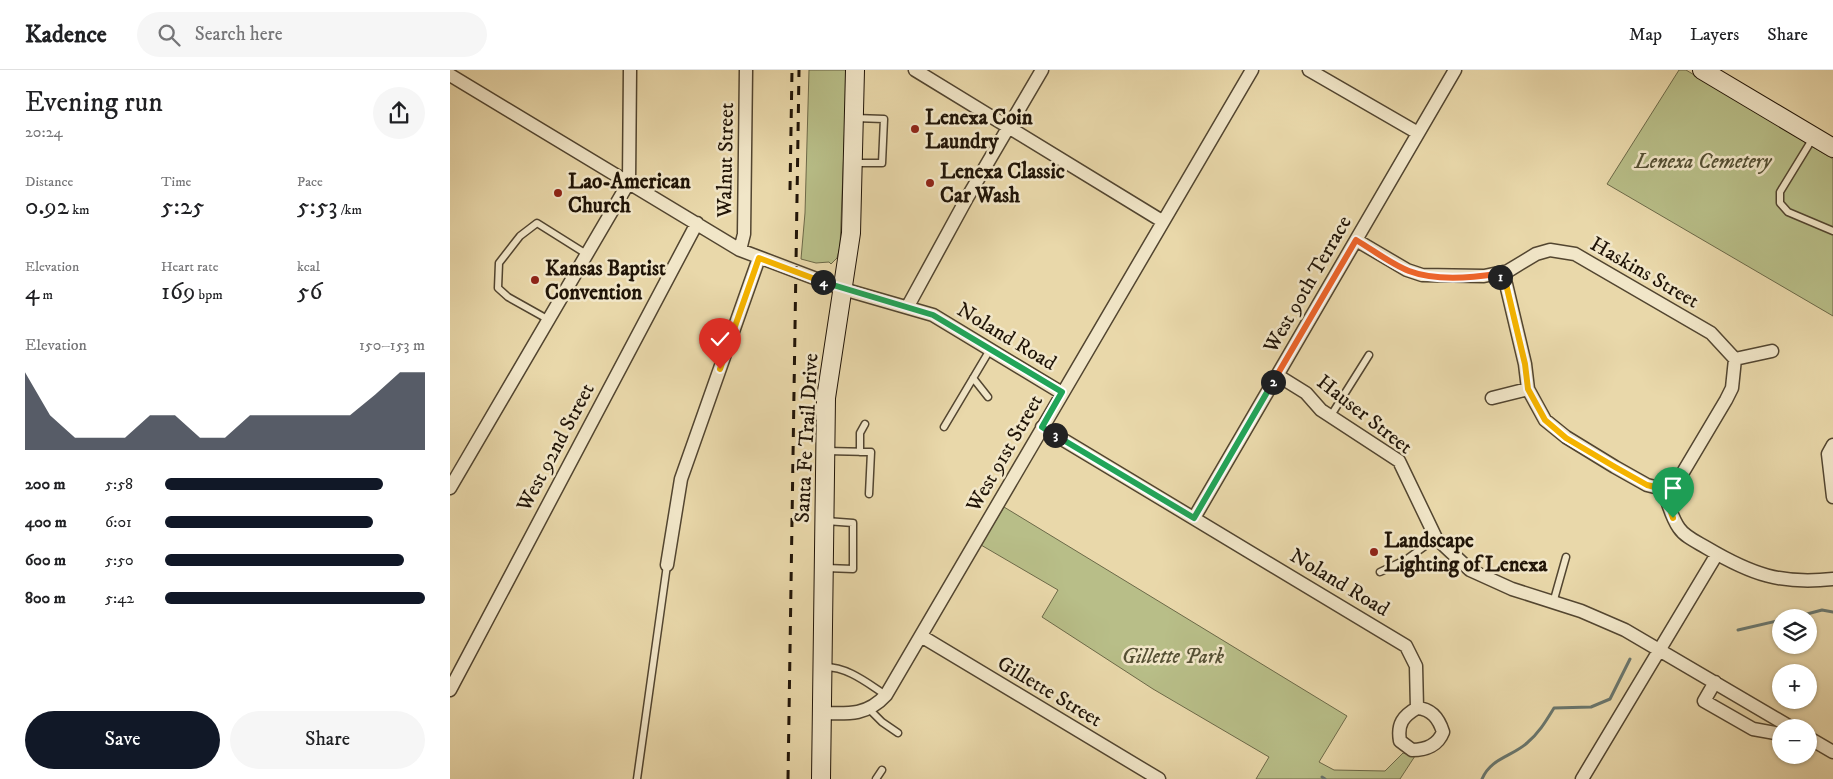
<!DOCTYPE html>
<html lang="en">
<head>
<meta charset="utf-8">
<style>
	:root { --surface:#fff; --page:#f6f6f6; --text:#202124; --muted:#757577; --line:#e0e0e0; --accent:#111827 }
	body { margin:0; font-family:"IM FELL DW Pica",serif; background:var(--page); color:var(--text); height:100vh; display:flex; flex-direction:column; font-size:19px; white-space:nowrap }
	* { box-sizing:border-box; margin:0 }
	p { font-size:16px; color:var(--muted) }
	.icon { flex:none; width:28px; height:28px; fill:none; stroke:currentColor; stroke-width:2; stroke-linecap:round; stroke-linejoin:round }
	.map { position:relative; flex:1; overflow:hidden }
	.details { display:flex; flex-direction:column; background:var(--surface); width:450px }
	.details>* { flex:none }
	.tools { position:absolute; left:1322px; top:539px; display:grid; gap:10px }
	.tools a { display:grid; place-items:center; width:45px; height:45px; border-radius:50%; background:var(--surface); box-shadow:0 1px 4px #0004; font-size:25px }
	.pin { position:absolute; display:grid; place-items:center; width:42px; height:42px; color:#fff; margin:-51px -21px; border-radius:50% 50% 50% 0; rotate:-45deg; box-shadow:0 0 5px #0007 }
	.pin .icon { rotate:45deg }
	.km { position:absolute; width:25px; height:25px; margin:-12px; border-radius:50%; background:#222; color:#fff; font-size:14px; line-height:25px; text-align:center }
	.round { display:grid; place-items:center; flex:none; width:52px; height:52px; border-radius:26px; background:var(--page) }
	.headline { display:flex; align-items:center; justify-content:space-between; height:85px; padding:0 25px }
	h1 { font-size:28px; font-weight:600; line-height:38px }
	.stats { display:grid; grid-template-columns:repeat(3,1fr); gap:8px; height:85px; padding:5px 25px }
	.stats div { display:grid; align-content:center }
	.stats b { font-size:25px; font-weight:600 }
	.stats small { font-size:14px; font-weight:400 }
	.stats p { font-size:14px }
	.chart { height:140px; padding:10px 25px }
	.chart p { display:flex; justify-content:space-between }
	.chart svg { width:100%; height:90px; margin-top:5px; fill:var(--accent); opacity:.7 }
	.cta { display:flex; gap:10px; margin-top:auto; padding:10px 25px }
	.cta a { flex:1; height:58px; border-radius:30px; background:var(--accent); color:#fff; font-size:20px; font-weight:600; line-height:58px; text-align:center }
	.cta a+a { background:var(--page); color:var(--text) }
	ul { padding:0 25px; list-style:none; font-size:16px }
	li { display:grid; grid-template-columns:80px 60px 1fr; align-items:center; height:38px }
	li i { height:12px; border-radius:6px; background:var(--accent) }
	header { display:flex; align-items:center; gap:30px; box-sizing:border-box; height:70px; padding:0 25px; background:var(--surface); border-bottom:1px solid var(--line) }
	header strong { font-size:24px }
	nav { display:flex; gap:28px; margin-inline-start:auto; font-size:18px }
	.search { width:350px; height:45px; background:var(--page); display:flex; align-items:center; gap:12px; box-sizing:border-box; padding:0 18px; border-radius:28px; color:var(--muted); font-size:19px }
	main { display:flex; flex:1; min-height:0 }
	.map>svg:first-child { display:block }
</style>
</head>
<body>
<header>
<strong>Kadence</strong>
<div class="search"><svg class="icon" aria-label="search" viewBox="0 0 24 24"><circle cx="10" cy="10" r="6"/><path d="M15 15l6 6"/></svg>Search here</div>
<nav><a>Map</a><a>Layers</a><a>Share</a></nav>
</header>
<main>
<section class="details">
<div class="headline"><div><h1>Evening run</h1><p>20:24</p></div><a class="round"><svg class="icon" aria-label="share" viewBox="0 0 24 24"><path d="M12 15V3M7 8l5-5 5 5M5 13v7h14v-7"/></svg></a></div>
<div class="stats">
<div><p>Distance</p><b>0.92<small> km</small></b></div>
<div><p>Time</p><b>5:25</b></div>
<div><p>Pace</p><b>5:53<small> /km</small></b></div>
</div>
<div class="stats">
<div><p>Elevation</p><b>4<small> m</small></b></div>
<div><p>Heart rate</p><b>169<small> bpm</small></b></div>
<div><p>kcal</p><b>56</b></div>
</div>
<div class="chart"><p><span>Elevation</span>150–153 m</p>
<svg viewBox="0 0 160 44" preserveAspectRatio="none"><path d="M0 44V6L10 27L20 38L30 38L40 38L50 27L60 27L70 38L80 38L90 27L100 27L110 27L120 27L130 27L140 17L150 6L160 6V44z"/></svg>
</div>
<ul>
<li><b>200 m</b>5:58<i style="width:84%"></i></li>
<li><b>400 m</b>6:01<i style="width:80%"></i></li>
<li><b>600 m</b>5:50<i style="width:92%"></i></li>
<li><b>800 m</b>5:42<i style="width:100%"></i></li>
</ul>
<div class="cta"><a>Save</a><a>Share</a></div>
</section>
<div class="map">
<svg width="1383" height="709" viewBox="0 0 1383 709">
	<rect width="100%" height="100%" fill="#e9d8aa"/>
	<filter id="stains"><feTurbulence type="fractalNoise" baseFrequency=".004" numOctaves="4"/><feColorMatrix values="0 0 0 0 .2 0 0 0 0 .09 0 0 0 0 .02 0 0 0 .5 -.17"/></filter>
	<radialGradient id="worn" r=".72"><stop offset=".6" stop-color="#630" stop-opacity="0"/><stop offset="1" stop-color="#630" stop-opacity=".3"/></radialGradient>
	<!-- green -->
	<path fill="#b8be88" stroke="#6c6948" d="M 359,0 L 397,0 L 390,177 L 387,188 L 381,194 L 379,192 L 366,193 L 351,189 L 355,143 Z
		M 1229,0 L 1236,0 L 1383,89 L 1383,246 L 1157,114 Z
		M 554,437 L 897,646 L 869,692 L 884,700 L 935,701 L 953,683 L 965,686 L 950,709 L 806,709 L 819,687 L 703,619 L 592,547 L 608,520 L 531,475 Z"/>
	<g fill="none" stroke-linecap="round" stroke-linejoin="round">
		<!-- stream -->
		<path stroke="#69766d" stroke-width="3" d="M 1342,548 L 1372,540 L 1383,542
			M 1288,560 L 1331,550
			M 872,707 L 875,709
			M 1032,709 C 1041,688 1061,687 1077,673 C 1089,663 1096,651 1104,638 L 1141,637 L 1160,629 L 1180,589"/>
		<!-- service casing -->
		<g stroke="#524530" stroke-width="9">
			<path id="service" d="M 1363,68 L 1330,122 L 1330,133 L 1338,142 L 1383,161
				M 403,93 L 432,93 L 434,49 L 405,48
				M 99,250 L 58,227 L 48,218 L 49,193 L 70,166 L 87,153 L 138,185
				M 523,308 L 538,327
				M 880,347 L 919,285
				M 494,357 L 541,278
				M 376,381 L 421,382 L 419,424
				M 410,382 L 410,363 L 415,354
				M 376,498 L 403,499 L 403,453 L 376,451
				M 930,502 L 957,489 L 986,468
				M 1103,533 L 1116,487
				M 375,597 C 398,597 417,613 436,625
				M 419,639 L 432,652 L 448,663
				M 187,709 L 217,495
				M 426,709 L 432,700"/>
		</g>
		<!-- minor casing -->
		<g stroke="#524530" stroke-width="15">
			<path id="minor" d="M 465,0 L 712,151
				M 859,0 L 968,63
				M 0,5 L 290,180 L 393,219 L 483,245 L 612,323
				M 906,170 L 957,200 L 972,205 L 1034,206 L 1058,201 L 1086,184 L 1100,180 L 1125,184 L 1261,263 L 1285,289
				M 290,180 L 294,164 L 296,0
				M 1047,204 L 1056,214 L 1075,294 L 1078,319 L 1095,350 L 1116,367 L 1165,397 L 1197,415 L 1213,419
				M 458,236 L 517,128 L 592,0
				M 1285,289 L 1322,281
				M 827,305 L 856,323 L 871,340 L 949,391 L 986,468 L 1020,500 L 1062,519 L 1131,541 L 1175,560 L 1342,658
				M 1042,328 L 1078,319
				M 592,357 L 956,576 L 966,596 L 967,638
				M 1383,375 L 1378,384 L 1383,427
				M 0,418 L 179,112 L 180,0
				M 1213,419 C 1218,432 1221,447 1229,458 C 1235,467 1247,472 1257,478 C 1301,504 1331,515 1383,509
				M 1213,419 L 1222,414 L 1232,404 L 1276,330 L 1282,318 L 1285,289
				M 744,448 L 1005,0
				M 217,495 L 231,409 L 309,188
				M 471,566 L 709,709
				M 1265,612 L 1254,631 L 1303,659 L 1331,664
				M 0,620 L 247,153
				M 967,638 C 982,639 989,649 993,662 C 988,675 976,680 962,680 L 950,671 C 947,654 953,646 967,638 Z
				M 374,643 C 399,644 418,645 436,625 L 802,0
				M 1359,668 L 1383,682
				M 1132,709 L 1267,484"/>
		</g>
		<!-- secondary casing -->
		<g stroke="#201407" stroke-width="20">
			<path id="secondary" d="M 1252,0 L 1383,78
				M 371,709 L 376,328 L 401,163 L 405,0"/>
		</g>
		<!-- service -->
		<use href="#service" stroke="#f1e6c8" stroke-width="6"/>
		<!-- minor -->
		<use href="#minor" stroke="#f1e6c8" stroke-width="12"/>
		<!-- secondary -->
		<use href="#secondary" stroke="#f1e6c8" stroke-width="18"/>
		<!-- rail -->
		<path stroke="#201407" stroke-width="3" stroke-dasharray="9 9" stroke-linecap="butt" d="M 340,120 L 342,0
			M 338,709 L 349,0"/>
	</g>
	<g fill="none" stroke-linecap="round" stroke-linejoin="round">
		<!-- split-1 casing -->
		<g stroke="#fff" stroke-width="10">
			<path id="split-1" d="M 1050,207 L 1056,214 L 1075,294 L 1078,319 L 1095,350 L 1116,368 L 1165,397 L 1197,415 L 1213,419 L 1223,448"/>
		</g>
		<!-- split-2 casing -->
		<g stroke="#fff" stroke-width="10">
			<path id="split-2" d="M 823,312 L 906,170 C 923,180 941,194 959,201 C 985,211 1020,208 1047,204 L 1050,207"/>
		</g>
		<!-- split-3 casing -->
		<g stroke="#fff" stroke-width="10">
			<path id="split-3" d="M 605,365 L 744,448 L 823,312"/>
		</g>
		<!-- split-4 casing -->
		<g stroke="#fff" stroke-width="10">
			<path id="split-4" d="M 373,212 L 483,245 L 612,322 L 592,357 L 605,365"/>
		</g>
		<!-- split-5 casing -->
		<g stroke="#fff" stroke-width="10">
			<path id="split-5" d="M 270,299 L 309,188 L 373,212"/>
		</g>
		<!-- split-1 -->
		<use href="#split-1" stroke="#f5b400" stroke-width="6"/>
		<!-- split-2 -->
		<use href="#split-2" stroke="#f0652b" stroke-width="6"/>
		<!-- split-3 -->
		<use href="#split-3" stroke="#22a559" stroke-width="6"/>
		<!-- split-4 -->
		<use href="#split-4" stroke="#22a559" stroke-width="6"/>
		<!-- split-5 -->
		<use href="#split-5" stroke="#f5b400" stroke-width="6"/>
	</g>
	<!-- markers -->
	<g fill="#8f2418" stroke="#f1e6c8" stroke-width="2">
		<circle cx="465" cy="59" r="5"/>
		<circle cx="480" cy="113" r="5"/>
		<circle cx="108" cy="123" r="5"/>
		<circle cx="85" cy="210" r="5"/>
		<circle cx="924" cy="482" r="5"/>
	</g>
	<g text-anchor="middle" stroke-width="5" stroke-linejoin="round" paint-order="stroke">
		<!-- poi labels -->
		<g font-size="21" font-weight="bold" fill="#201407" stroke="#f1e6c8" text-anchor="start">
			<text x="475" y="54">Lenexa Coin<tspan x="475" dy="24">Laundry</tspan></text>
			<text x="490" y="108">Lenexa Classic<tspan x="490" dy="24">Car Wash</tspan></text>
			<text x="118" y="118">Lao-American<tspan x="118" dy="24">Church</tspan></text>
			<text x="95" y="205">Kansas Baptist<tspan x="95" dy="24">Convention</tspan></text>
			<text x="934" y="477">Landscape<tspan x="934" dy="24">Lighting of Lenexa</tspan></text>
		</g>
		<!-- street labels -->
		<g font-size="21" fill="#201407" stroke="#f1e6c8">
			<text transform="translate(275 90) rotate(-89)" y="7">Walnut Street</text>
			<text transform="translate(1195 202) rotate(30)" y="7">Haskins Street</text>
			<text transform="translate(857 214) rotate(-60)" y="7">West 90th Terrace</text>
			<text transform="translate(557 266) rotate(31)" y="7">Noland Road</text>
			<text transform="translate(915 344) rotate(38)" y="7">Hauser Street</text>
			<text transform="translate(356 368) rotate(-87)" y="7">Santa Fe Trail Drive</text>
			<text transform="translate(105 377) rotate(-62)" y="7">West 92nd Street</text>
			<text transform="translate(554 383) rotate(-60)" y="7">West 91st Street</text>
			<text transform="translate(890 512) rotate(31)" y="7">Noland Road</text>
			<text transform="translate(600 621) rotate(31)" y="7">Gillette Street</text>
		</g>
		<!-- park labels -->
		<g font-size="21" font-style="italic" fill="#555034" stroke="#f1e6c8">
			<text x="1253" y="98">Lenexa Cemetery</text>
			<text x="723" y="593">Gillette Park</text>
		</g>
	</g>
	<rect width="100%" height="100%" filter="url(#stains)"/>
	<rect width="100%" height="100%" fill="url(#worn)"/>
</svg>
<div class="tools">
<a><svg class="icon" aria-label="layers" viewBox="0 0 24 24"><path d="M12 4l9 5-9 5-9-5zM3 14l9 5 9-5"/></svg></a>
<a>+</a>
<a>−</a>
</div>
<div class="pin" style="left:1223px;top:448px;background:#1e9e55"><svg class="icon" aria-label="arrive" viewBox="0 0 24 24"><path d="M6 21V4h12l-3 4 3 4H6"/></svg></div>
<div class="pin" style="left:270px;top:299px;background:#d93025"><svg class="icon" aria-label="check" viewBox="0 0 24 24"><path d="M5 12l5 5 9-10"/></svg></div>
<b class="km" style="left:1050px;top:207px">1</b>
<b class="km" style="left:823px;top:312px">2</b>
<b class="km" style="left:605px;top:365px">3</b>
<b class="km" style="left:373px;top:212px">4</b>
</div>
</main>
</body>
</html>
